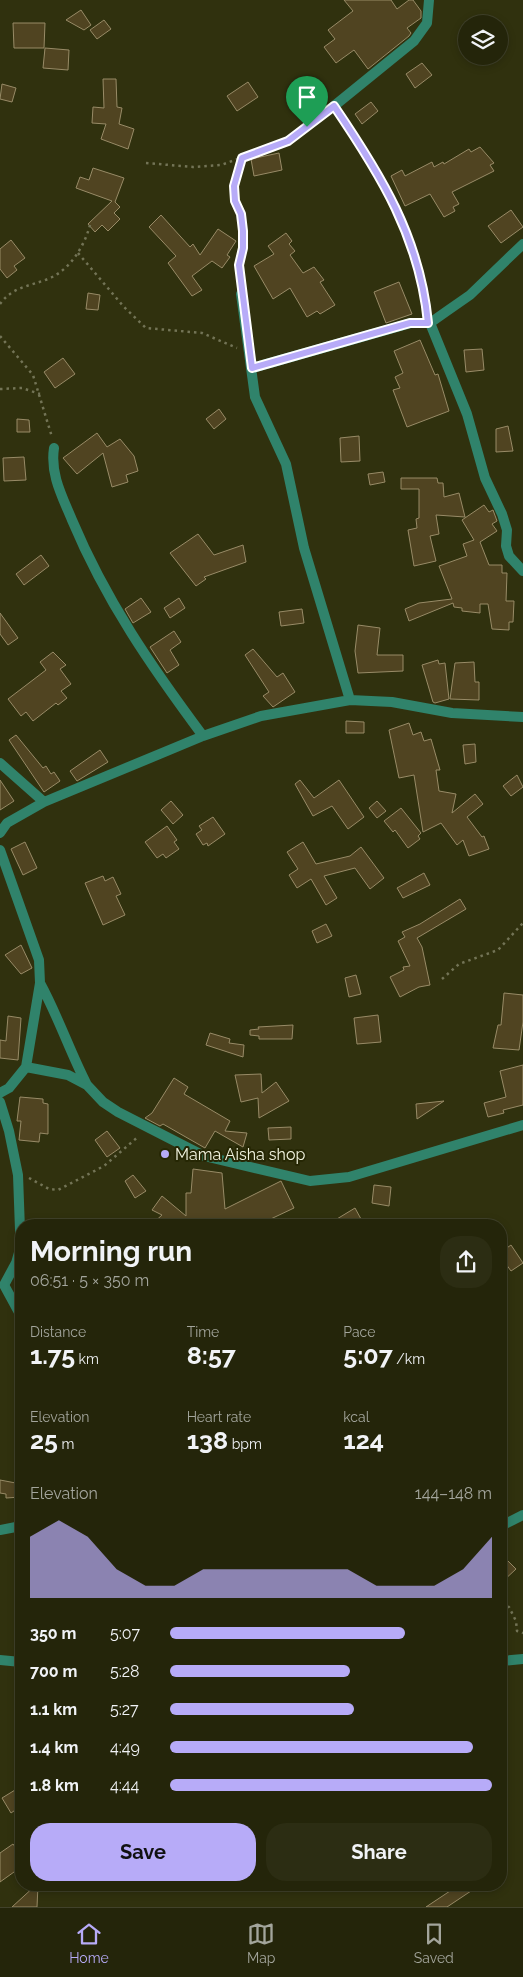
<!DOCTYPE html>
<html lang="en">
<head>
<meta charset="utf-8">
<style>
	:root { --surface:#24250a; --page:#2c2d13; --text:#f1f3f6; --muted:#a3a59c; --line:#41422b; --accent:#b7abf8 }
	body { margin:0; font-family:Raleway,sans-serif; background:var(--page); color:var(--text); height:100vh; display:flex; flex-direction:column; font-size:19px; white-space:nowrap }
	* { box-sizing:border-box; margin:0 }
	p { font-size:16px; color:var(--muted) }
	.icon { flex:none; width:28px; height:28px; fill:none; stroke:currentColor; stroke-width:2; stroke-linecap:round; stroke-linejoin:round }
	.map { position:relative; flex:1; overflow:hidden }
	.drawer { position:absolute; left:15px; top:1219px; width:492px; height:672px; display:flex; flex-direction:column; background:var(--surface); border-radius:20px; box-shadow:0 2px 8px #0003,0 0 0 1px var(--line) }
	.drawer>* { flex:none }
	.buttons { position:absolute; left:458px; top:15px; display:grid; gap:10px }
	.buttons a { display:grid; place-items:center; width:50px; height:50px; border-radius:50%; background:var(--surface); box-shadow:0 2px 8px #0003,0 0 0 1px var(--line); font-size:25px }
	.pin { position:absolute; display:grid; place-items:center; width:42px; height:42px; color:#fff; margin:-51px -21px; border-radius:50% 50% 50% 0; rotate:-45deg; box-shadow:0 0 5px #0007 }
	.pin .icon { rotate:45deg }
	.round { display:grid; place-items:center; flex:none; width:52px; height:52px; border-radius:20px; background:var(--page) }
	.headline { display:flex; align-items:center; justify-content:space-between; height:85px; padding:0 15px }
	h1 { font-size:28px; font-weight:700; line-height:38px }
	.stats { display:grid; grid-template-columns:repeat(3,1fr); gap:8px; height:85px; padding:5px 15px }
	.stats div { display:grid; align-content:center }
	.stats b { font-size:25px; font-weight:700 }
	.stats small { font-size:14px; font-weight:400 }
	.stats p { font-size:14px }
	.chart { height:140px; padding:10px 15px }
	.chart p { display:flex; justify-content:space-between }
	.chart svg { width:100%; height:90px; margin-top:5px; fill:var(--accent); opacity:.7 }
	.primary-button { display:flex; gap:10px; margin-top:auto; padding:10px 15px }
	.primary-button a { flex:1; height:58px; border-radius:20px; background:var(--accent); color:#111; font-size:20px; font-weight:700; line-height:58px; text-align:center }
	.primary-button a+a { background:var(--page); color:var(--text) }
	ul { padding:0 15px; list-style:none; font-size:16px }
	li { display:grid; grid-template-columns:80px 60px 1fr; align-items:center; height:38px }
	li i { height:12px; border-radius:6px; background:var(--accent) }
	.tab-bar { display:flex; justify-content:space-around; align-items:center; height:70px; border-top:1px solid var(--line); background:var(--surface); font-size:14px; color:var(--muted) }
	.tab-bar a { display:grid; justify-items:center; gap:2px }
	.tab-bar .current { color:var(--accent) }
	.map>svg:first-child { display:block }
</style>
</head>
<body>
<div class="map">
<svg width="523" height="1907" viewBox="0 0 523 1907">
	<rect width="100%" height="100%" fill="#30310e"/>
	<!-- building -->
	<path fill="#504421" stroke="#988b67" d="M 344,0 L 391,0 L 397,9 L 409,0 L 413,0 L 421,11 L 421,18 L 407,28 L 411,33 L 409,36 L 368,69 L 354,50 L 336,63 L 324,47 L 335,39 L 328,30 L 353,11 Z
		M 81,10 L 91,25 L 84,30 L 66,20 Z
		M 104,20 L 111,29 L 97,39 L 90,30 Z
		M 13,23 L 45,23 L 44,48 L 14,48 Z
		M 45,48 L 69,50 L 68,70 L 43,68 Z
		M 422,63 L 432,75 L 415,88 L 406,74 Z
		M 303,78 L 314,93 L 299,104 L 288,89 Z
		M 103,79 L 116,79 L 117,107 L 122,108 L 119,124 L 134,129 L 128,149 L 101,139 L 106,124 L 92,123 L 93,107 L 104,108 Z
		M 248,82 L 258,97 L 237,111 L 227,96 Z
		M 2,84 L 16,88 L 12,102 L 0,99 Z
		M 371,102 L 378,111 L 362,124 L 355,114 Z
		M 480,147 L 494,163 L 490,165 L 494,171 L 452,192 L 459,204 L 453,207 L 455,211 L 444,217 L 430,194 L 405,206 L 391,176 L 402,170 L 405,176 L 432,162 L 434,167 L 443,162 L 444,164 L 469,149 L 471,152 Z
		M 279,153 L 282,170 L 254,176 L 251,159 Z
		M 93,168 L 124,178 L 115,202 L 120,207 L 114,213 L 120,219 L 108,231 L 102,225 L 95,232 L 88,224 L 112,201 L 76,188 L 80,177 L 89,180 Z
		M 511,210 L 523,227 L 501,243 L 488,226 Z
		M 161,215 L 190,247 L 193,244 L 200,255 L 218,229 L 236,241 L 227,255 L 230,257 L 222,268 L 212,261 L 192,276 L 202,290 L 192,296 L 168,263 L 176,256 L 149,227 Z
		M 286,233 L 292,241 L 289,244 L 295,251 L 290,255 L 303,273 L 314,267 L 324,280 L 320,282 L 335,305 L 320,314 L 317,311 L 307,317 L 290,288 L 273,299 L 254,266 L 274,254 L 268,246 Z
		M 11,240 L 25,258 L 14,266 L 17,270 L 7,278 L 0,269 L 0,249 Z
		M 399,282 L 412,314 L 386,323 L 374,292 Z
		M 88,293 L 100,295 L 98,310 L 86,309 Z
		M 420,340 L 435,375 L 438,374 L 449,411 L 407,427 L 393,390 L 400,388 L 395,377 L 403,373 L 394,351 Z
		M 482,349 L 484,370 L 466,372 L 464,350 Z
		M 63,358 L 75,374 L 55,388 L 44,372 Z
		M 219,409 L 226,419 L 214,429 L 206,419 Z
		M 17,419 L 29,420 L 30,432 L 17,432 Z
		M 508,426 L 513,451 L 496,452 L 496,429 Z
		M 97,433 L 107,447 L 120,439 L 134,456 L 138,471 L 126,475 L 128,482 L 112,487 L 103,453 L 77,474 L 63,458 Z
		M 359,436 L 360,461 L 341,462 L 340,438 Z
		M 24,457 L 26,480 L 4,481 L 3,458 Z
		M 383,472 L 385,482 L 370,485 L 368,474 Z
		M 401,478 L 437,478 L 438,483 L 443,483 L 444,497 L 459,493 L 465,517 L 436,515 L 439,534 L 430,536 L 436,561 L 414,566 L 408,530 L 417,528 L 416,519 L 419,518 L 419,489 L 401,489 Z
		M 484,505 L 489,512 L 493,510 L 497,521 L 492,524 L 497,531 L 480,542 L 489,565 L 502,565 L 502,573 L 507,573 L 506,601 L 514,601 L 513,622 L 509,622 L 509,630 L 492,629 L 488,604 L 480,604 L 480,613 L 462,611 L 462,608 L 454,607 L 453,603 L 409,621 L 405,609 L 419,603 L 452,599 L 439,566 L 467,556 L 463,544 L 474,540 L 462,520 Z
		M 198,534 L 214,555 L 243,545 L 246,562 L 204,577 L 206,579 L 196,586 L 170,553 Z
		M 41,555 L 49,566 L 24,585 L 16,574 Z
		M 141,598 L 151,612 L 133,623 L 125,609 Z
		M 179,598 L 185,608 L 170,618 L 164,608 Z
		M 302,609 L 304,623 L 281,626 L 279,612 Z
		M 0,613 L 18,638 L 8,645 L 0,634 Z
		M 358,625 L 380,628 L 377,655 L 403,655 L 403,671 L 358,673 L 355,651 Z
		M 174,631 L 181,642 L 170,650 L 179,665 L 167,673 L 150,647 Z
		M 253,649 L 277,677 L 283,673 L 295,692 L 273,707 L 263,696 L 269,692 L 245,655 Z
		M 53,652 L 66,665 L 60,669 L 71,684 L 61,691 L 67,698 L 58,705 L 56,703 L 33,721 L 26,712 L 21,716 L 8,699 L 46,670 L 40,662 Z
		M 438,660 L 439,664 L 445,663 L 449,699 L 435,703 L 433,702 L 422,665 Z
		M 474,662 L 475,682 L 479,682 L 479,700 L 450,699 L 455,663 Z
		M 346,721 L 364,722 L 364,733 L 346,733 Z
		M 409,723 L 413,735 L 421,732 L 424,741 L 431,739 L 440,770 L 436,770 L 439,791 L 456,794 L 452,813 L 475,794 L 483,804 L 467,817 L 482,837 L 484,836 L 489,849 L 469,856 L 463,840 L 457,845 L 441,823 L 423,832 L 414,775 L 399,778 L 389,730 Z
		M 16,735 L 43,768 L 46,766 L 51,774 L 54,772 L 60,781 L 44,792 L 9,740 Z
		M 475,744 L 476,762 L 465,764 L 463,745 Z
		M 100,750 L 108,762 L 77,781 L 70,771 Z
		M 517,775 L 523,787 L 511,796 L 503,786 Z
		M 0,780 L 14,801 L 0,810 Z
		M 300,780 L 314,798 L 339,780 L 364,817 L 348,829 L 332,806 L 313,816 L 295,784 Z
		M 171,801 L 183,815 L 173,824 L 161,810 Z
		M 377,801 L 386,811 L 377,818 L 369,808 Z
		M 401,808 L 421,833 L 418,836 L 420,839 L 408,848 L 395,830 L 393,832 L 384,821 Z
		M 213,817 L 225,834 L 208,846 L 207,843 L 203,845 L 196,834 L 202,830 L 199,826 Z
		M 167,826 L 177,840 L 174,842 L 179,849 L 166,858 L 163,854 L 157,858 L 145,842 Z
		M 25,842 L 37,868 L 23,875 L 11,849 Z
		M 303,842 L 316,864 L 350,856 L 361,847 L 384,878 L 370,889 L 355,868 L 324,876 L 337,898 L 326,905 L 311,879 L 297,888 L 289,875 L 298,869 L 287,852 Z
		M 424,873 L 430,885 L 403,898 L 397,888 Z
		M 103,876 L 105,881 L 113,877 L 121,894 L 116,896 L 125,915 L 103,925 L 85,883 Z
		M 460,899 L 466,909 L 417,938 L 422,947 L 430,985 L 419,987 L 400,997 L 390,977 L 404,970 L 403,967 L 410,966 L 398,941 L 405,937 L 402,932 L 420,924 Z
		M 326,924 L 332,936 L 317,943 L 312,931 Z
		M 21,945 L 32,968 L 21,974 L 5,955 Z
		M 356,975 L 361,994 L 349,997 L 345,978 Z
		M 504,993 L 523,995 L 523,1022 L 519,1050 L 493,1048 L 498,1025 L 501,1025 Z
		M 378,1015 L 381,1042 L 357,1044 L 354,1018 Z
		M 8,1016 L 21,1018 L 18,1060 L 0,1058 L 0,1040 L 6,1041 Z
		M 293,1025 L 292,1039 L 259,1039 L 259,1036 L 250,1035 L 250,1030 L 259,1029 L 258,1027 Z
		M 210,1033 L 230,1039 L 229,1043 L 244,1045 L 243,1057 L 206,1045 Z
		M 523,1065 L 523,1105 L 503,1110 L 504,1113 L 488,1117 L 484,1103 L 506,1097 L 500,1071 Z
		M 261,1074 L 262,1093 L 276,1082 L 289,1101 L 259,1118 L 258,1098 L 241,1102 L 235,1075 Z
		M 174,1078 L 188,1087 L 184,1094 L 230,1121 L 225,1131 L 247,1133 L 243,1147 L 215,1131 L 205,1148 L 163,1124 L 160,1126 L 145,1118 L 152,1113 Z
		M 20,1097 L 43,1099 L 43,1103 L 48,1104 L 48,1134 L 40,1133 L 39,1142 L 19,1140 L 21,1121 L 17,1121 Z
		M 444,1101 L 417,1119 L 416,1104 Z
		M 291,1127 L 291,1139 L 269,1140 L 268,1128 Z
		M 107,1131 L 120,1148 L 107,1157 L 95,1140 Z
		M 193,1169 L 222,1173 L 225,1209 L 281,1181 L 294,1208 L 258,1225 L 151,1225 L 162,1215 L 152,1210 L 162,1196 L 186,1216 L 186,1193 L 191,1193 Z
		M 133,1175 L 146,1191 L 135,1198 L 125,1181 Z
		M 374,1185 L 391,1187 L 389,1206 L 372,1203 Z
		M 355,1208 L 361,1219 L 351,1225 L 327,1225 Z
		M 511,1245 L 523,1263 L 511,1271 L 501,1257 L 501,1252 Z
		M 0,1480 L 21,1484 L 21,1497 L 6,1498 L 6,1494 L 0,1493 Z
		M 501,1554 L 516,1569 L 501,1583 Z
		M 15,1790 L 21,1799 L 21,1806 L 11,1813 L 2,1798 Z
		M 13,1844 L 21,1855 L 21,1867 L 0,1882 L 0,1853 Z
		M 36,1885 L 38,1885 L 37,1907 L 12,1907 Z
		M 459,1885 L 480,1885 L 447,1907 L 426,1907 Z"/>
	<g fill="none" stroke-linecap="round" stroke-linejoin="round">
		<!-- path -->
		<path stroke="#737456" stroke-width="2.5" stroke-dasharray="2.5 4" stroke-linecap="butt" d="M 341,115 L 382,178 L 401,216 L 423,289 L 426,312
			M 146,163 L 193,167 L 221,165 L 288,141 L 325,113
			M 78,253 L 124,307 L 146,328 L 202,333 L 237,348
			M 241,283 C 239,265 244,249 243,232 C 242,220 238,212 235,201 C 232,187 238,172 242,159
			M 0,304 C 12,287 30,286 48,279 C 70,270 84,247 90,225
			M 0,336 L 33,375 L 52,437
			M 0,389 L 22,388 L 40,394
			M 442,979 L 459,964 L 498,950 L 523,923
			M 29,1178 L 49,1189 L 58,1190 L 104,1166 L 139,1136
			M 501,1606 L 509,1607 L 516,1621 L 517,1631 L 523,1633
			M 501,1703 L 504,1690 L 501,1672"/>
		<!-- minor -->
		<path stroke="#30836b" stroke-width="10" d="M 334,106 L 414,41 L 427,23 L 429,0
			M 241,294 L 255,397 L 286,464 L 304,548 L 350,700
			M 430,323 L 467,414 L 485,478 L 502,514 L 507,530 L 506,546 L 509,556 L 523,571
			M 252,368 L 411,323 L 430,323 L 447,311 L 470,295 L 523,244
			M 54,448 C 50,474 62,496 72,520 C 106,601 151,666 203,736
			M 0,763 L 44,802
			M 0,833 L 7,823 L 44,802 L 203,736 L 261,716 L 350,700 L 392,702 L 452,713 L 523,717
			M 0,850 L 39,960 L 40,983 L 26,1067 L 9,1088 L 0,1093
			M 40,983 C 58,1016 70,1052 87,1085
			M 26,1067 L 68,1075 L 87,1085 L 103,1102 L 118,1112 L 204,1156 L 310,1181 L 349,1177 L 523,1125
			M 0,1102 L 9,1131 L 18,1175 L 20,1230 L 20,1249 L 16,1263 L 4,1285 L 21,1316
			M 501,1526 L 523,1515
			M 0,1530 L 21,1526
			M 0,1660 L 21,1662
			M 501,1661 L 523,1659"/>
	</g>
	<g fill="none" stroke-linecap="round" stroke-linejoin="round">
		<!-- route casing -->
		<g stroke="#fff" stroke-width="10">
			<path id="route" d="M 334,106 C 381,175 420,238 428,323 L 410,323 L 252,368 L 239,265 L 243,248 L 243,231 L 241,214 L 235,201 L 234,186 L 242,158 L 288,141 Z"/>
		</g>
		<!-- route -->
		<use href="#route" stroke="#b7abf8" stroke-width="6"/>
	</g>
	<!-- markers -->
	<circle fill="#b7abf8" stroke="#262704" stroke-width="2" cx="165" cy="1154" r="5"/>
	<g text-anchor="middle" stroke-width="4" stroke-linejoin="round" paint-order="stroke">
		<!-- poi labels -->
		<g font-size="16" fill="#f2f4e0" stroke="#262704" text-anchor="start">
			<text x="175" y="1160">Mama Aisha shop</text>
		</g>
	</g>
</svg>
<div class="buttons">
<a><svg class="icon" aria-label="layers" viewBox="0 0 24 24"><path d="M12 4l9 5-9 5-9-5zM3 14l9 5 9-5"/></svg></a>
</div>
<div class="pin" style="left:307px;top:127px;background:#1e9e55"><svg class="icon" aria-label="arrive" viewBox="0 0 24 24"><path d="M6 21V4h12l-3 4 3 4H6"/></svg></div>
<section class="drawer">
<div class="headline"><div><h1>Morning run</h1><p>06:51 · 5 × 350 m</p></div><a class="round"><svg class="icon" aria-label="share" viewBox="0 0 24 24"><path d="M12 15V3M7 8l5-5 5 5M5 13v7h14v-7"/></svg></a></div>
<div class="stats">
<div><p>Distance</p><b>1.75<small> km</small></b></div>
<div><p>Time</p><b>8:57</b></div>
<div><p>Pace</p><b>5:07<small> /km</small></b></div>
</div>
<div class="stats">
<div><p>Elevation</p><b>25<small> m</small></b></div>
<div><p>Heart rate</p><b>138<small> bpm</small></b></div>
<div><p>kcal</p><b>124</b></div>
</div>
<div class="chart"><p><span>Elevation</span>144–148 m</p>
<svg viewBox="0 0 160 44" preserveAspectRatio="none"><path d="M0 44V14L10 6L20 14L30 30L40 38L50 38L60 30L70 30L80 30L90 30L100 30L110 30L120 38L130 38L140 38L150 30L160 14V44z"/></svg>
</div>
<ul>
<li><b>350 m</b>5:07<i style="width:73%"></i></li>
<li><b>700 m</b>5:28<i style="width:56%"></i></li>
<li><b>1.1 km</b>5:27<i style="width:57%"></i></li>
<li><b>1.4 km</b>4:49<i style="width:94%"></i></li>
<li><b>1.8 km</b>4:44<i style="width:100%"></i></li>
</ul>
<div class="primary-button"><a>Save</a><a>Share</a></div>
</section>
</div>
<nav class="tab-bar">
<a class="current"><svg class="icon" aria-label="home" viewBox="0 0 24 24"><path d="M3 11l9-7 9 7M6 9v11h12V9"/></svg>Home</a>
<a><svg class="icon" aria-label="map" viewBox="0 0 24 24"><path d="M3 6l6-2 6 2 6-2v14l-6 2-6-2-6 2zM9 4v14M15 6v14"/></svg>Map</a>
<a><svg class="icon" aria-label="saved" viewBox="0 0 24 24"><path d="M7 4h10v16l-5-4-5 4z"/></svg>Saved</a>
</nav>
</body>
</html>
